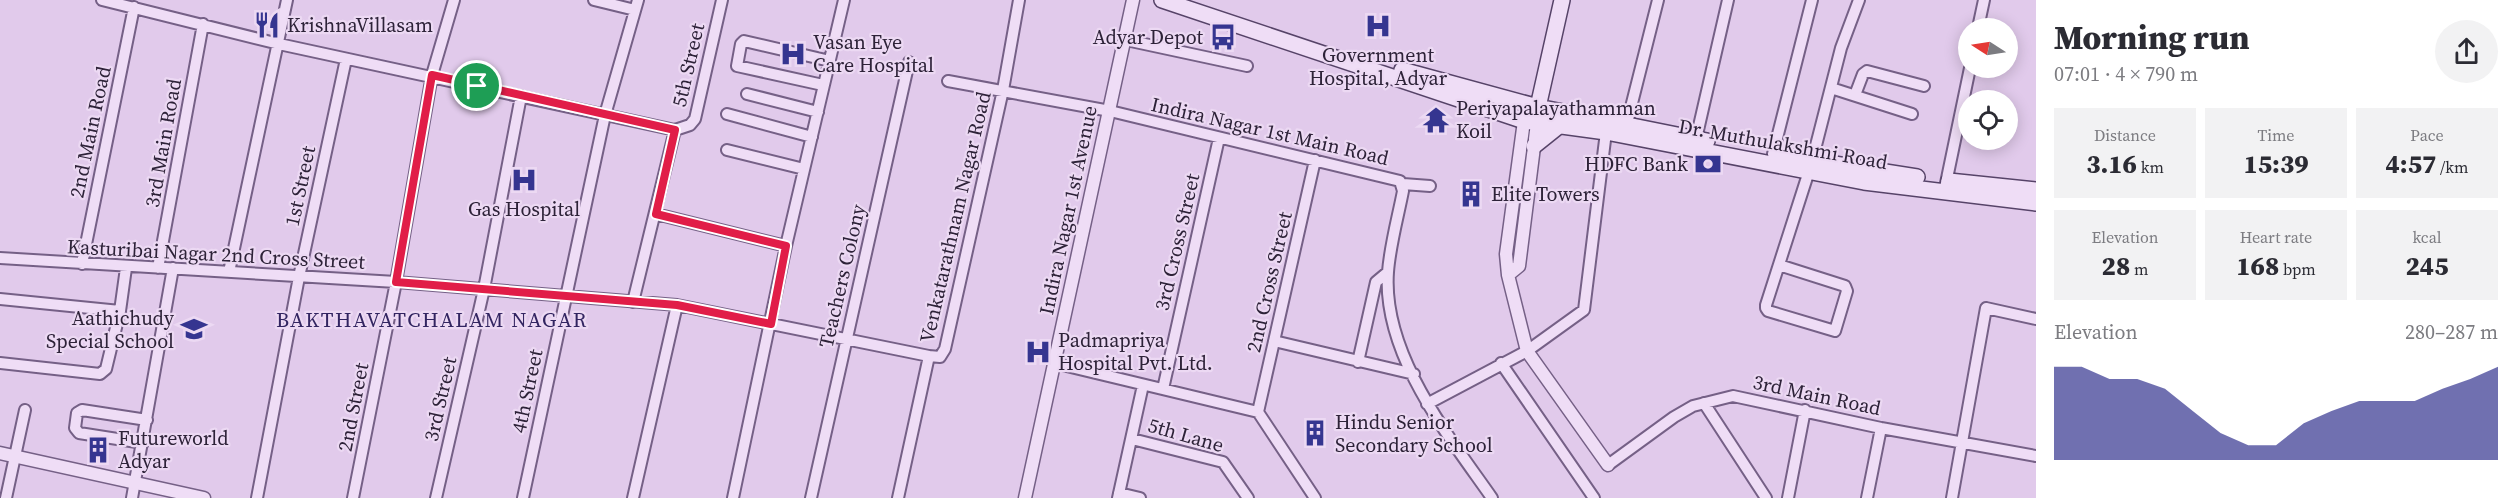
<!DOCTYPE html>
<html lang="en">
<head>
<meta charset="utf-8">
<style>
	:root { --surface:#fff; --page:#f2f2f3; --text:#2b2b33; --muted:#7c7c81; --accent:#353590 }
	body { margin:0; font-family:"Source Serif 4",serif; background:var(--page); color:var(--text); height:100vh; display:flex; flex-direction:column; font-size:22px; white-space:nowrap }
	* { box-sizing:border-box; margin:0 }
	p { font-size:20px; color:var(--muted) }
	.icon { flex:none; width:33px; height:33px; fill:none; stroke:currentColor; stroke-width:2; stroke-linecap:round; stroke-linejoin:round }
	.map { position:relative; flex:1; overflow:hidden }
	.panel { display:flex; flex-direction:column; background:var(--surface); width:480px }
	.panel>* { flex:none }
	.needle { width:39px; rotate:282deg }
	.controls { position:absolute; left:1958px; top:18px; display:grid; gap:12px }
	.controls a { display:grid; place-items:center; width:60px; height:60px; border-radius:50%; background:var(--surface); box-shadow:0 3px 15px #0003; font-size:30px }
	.pin { position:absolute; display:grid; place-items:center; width:51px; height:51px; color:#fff; margin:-26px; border:3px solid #fff; border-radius:50%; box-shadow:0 2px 6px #0007 }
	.round { display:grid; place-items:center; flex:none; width:63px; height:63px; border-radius:32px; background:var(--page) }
	.headline { display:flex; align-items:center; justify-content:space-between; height:102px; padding:0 18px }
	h1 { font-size:33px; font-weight:800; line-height:45px }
	.figures { display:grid; grid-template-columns:repeat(3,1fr); gap:9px; height:102px; padding:6px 18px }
	.figures div { display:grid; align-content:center; border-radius:0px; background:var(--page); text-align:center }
	.figures b { font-size:26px; font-weight:800 }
	.figures small { font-size:16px; font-weight:400 }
	.figures p { font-size:16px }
	.chart { height:168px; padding:12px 18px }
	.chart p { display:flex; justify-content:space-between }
	.chart svg { width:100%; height:108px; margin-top:6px; fill:var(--accent); opacity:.7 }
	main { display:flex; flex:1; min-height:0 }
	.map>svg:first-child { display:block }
</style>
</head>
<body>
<main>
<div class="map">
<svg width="2036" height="498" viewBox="0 0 2036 498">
	<rect width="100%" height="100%" fill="#e1caeb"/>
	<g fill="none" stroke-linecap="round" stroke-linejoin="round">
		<!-- minor casing -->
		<g stroke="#756086" stroke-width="14">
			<path id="minor" d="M 102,0 L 279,44 L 675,130
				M 594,0 L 635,10
				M 1978,28 L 1984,0
				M 1126,40 L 1247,66
				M 948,81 L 1110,111 L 1400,181 L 1403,191 C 1398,217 1390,245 1388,272 C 1382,354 1448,435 1492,498
				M 823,85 L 737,66 L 741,44 L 744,41 L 830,61
				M 1831,88 L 1912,114
				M 747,94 L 818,112
				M 1855,95 L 1863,74 L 1867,71 L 1924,86
				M 727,114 L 812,137
				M 1627,123 L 1658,0
				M 1696,139 L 1728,0
				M 727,150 L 804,169
				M 1773,154 L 1812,0
				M 1812,161 L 1841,48 L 1859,0
				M 1403,184 L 1430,186
				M 1945,188 L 1970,68
				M 656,214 L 786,246
				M 0,258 L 396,282 L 677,305 L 929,356
				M 82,264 L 134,7
				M 1779,265 L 1845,286 L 1847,291 L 1835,331 L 1768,311 L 1766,308 L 1766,305 L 1809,171
				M 158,268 L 203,24
				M 229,272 L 287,0
				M 0,299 L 120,311
				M 633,302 L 675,130 L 690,125 L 695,119 L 722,0
				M 1274,341 L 1414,374
				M 1358,362 L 1376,282 L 1388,272
				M 0,363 L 100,374 L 106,369 L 120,311 L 126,268
				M 1054,363 L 1258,412 L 1315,498
				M 1501,363 L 1594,498
				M 1163,389 L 1219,138
				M 1704,403 L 1766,498
				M 1427,404 L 1527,351 L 1584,310 L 1606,132
				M 1258,412 L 1315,160
				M 1132,439 L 1223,462 L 1248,498
				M 143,443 L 79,433 L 75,428 L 77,413 L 82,410 L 147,420
				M 1608,465 L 1674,417 L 1693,406 L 1733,396 L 1881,428 L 2036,456
				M 1119,493 L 1140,498
				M 6,498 L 25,410
				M 132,498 L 173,268
				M 257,498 L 299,277 L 346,59
				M 353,498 L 396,282 L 432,75 L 454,0
				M 436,498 L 484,289 L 521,96
				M 523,498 L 605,115 L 638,0
				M 633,498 L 677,305
				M 733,498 L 786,246 L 844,0
				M 811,498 L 909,62
				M 898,498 L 929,356 L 940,357 L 945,349 L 1003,90 L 1019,0
				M 1118,498 L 1143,385
				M 1788,498 L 1805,410
				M 1867,498 L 1881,428
				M 1952,498 L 1986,308 L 2036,319"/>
		</g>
		<!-- tertiary casing -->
		<g stroke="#756086" stroke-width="15">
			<path id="tertiary" d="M 1524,121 L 1506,254 L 1508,275 L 1527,351 L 1608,465
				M 1508,275 L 1519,266 L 1537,123
				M 0,453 L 204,498
				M 1025,498 L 1133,0"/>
		</g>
		<!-- secondary casing -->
		<g stroke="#564368" stroke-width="18">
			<path id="secondary" d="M 1162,0 L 1524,121 L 1606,132 L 1864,182 L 2036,203
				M 1402,70 L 1538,107 L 1707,141
				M 1538,107 L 1562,0
				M 1534,146 L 1559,126
				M 1783,156 L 1917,177
				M 1949,181 L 2036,190"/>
		</g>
		<!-- minor -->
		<use href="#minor" stroke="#efddf6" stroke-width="10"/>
		<!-- tertiary -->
		<use href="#tertiary" stroke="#efddf6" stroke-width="12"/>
		<!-- secondary -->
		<use href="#secondary" stroke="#efddf6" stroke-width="15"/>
	</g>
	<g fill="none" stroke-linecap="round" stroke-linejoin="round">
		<!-- route casing -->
		<g stroke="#fff" stroke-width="12">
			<path id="route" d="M 432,75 L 675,130 L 656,214 L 786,246 L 771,324 L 677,305 L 396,282 Z"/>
		</g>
		<!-- route -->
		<use href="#route" stroke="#e11d48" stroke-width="8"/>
	</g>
	<!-- icons -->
	<defs>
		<g id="restaurant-bare" transform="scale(2.07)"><path d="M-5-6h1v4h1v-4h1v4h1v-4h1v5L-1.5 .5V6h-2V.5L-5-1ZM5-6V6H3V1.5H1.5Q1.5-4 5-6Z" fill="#353590" stroke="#ecd9f3" stroke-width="2.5" paint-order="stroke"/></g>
		<g id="hospital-bare" transform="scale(2.07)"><path d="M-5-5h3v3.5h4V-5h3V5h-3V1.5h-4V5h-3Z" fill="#353590" stroke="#ecd9f3" stroke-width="2.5" paint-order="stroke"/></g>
		<g id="bus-bare" transform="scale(2.07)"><path d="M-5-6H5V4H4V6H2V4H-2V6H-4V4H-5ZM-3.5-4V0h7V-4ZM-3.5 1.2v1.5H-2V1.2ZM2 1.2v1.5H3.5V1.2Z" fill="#353590" stroke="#ecd9f3" stroke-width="2.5" paint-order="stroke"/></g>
		<g id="temple-bare" transform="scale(2.07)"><path d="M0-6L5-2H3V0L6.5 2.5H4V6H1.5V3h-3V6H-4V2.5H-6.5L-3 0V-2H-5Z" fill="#353590" stroke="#ecd9f3" stroke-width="2.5" paint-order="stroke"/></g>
		<g id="bank-bare" transform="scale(2.07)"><path d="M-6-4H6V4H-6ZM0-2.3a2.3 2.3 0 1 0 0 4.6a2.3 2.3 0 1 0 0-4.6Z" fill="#353590" stroke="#ecd9f3" stroke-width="2.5" paint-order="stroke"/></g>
		<g id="building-bare" transform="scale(2.07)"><path d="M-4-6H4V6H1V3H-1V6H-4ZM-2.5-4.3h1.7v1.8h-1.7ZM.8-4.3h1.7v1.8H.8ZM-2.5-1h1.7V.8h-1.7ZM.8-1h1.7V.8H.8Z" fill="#353590" stroke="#ecd9f3" stroke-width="2.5" paint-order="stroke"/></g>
		<g id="school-bare" transform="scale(2.07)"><path d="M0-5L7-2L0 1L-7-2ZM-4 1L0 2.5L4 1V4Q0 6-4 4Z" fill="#353590" stroke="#ecd9f3" stroke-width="2.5" paint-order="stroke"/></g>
	</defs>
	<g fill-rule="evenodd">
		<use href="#restaurant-bare" x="267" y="25"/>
		<use href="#hospital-bare" x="1378" y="26"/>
		<use href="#bus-bare" x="1223" y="37"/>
		<use href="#hospital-bare" x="793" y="54"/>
		<use href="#temple-bare" x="1436" y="120"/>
		<use href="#bank-bare" x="1708" y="164"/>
		<use href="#hospital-bare" x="524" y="180"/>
		<use href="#building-bare" x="1471" y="194"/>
		<use href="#school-bare" x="194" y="329"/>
		<use href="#hospital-bare" x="1038" y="352"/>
		<use href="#building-bare" x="1315" y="433"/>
		<use href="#building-bare" x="98" y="450"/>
	</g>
	<g text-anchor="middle" stroke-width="4.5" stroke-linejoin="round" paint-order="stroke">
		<!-- poi labels -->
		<g font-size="20" fill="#2d2238" stroke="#ecd9f3" text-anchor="start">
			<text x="287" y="32">KrishnaVillasam</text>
			<text x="1203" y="44" text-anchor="end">Adyar Depot</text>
			<text x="813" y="49">Vasan Eye<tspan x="813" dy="23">Care Hospital</tspan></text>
			<text x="1378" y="62" text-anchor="middle">Government<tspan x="1378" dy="23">Hospital, Adyar</tspan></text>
			<text x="1456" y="115">Periyapalayathamman<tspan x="1456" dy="23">Koil</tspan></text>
			<text x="1688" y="171" text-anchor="end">HDFC Bank</text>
			<text x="1491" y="201">Elite Towers</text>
			<text x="524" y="216" text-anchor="middle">Gas Hospital</text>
			<text x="174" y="325" text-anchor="end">Aathichudy<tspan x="174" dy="23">Special School</tspan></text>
			<text x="1058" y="347">Padmapriya<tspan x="1058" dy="23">Hospital Pvt. Ltd.</tspan></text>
			<text x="1335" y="429">Hindu Senior<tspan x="1335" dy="23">Secondary School</tspan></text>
			<text x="118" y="445">Futureworld<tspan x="118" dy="23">Adyar</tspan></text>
		</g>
		<!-- street labels -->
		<g font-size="20" fill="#2d2238" stroke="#ecd9f3">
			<text transform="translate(688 65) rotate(-77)" y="7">5th Street</text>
			<text transform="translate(1270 131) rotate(13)" y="7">Indira Nagar 1st Main Road</text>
			<text transform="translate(90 132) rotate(-78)" y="7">2nd Main Road</text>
			<text transform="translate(163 143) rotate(-80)" y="7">3rd Main Road</text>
			<text transform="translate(1783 144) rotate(10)" y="7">Dr. Muthulakshmi Road</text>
			<text transform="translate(300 186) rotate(-78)" y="7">1st Street</text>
			<text transform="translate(1068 210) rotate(-78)" y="7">Indira Nagar 1st Avenue</text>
			<text transform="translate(955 217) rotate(-77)" y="7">Venkatarathnam Nagar Road</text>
			<text transform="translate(1177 242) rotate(-77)" y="7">3rd Cross Street</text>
			<text transform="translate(216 254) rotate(3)" y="7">Kasturibai Nagar 2nd Cross Street</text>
			<text transform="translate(842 276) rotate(-77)" y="7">Teachers Colony</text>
			<text transform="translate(1269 282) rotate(-77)" y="7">2nd Cross Street</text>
			<text transform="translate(527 391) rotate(-78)" y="7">4th Street</text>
			<text transform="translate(1817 395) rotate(12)" y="7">3rd Main Road</text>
			<text transform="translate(440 399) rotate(-77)" y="7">3rd Street</text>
			<text transform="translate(353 407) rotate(-79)" y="7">2nd Street</text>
			<text transform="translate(1186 435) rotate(16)" y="7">5th Lane</text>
		</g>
		<!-- neighbourhood labels -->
		<g font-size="21" letter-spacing="1.5" fill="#322561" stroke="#ecd9f3">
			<text x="432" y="327">BAKTHAVATCHALAM NAGAR</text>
		</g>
	</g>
</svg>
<div class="controls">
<a><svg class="needle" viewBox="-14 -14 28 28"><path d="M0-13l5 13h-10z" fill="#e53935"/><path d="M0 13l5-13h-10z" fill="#7c7c81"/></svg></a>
<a><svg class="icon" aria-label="locate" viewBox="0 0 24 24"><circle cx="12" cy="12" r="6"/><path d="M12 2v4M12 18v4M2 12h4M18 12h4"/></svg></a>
</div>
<div class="pin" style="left:477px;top:86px;background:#1e9e55"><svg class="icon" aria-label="arrive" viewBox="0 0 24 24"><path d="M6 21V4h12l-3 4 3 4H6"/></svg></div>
</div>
<section class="panel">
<div class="headline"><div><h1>Morning run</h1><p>07:01 · 4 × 790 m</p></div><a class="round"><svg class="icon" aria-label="share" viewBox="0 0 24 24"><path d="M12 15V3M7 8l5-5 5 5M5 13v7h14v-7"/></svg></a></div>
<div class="figures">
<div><p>Distance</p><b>3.16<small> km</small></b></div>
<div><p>Time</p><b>15:39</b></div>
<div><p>Pace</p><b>4:57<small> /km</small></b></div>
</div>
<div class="figures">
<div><p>Elevation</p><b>28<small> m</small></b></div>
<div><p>Heart rate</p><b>168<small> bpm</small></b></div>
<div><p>kcal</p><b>245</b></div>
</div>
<div class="chart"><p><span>Elevation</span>280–287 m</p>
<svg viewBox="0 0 160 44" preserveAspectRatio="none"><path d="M0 44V6L10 6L20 11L30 11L40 15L50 24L60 33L70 38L80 38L90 29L100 24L110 20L120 20L130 20L140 15L150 11L160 6V44z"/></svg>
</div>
</section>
</main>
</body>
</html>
